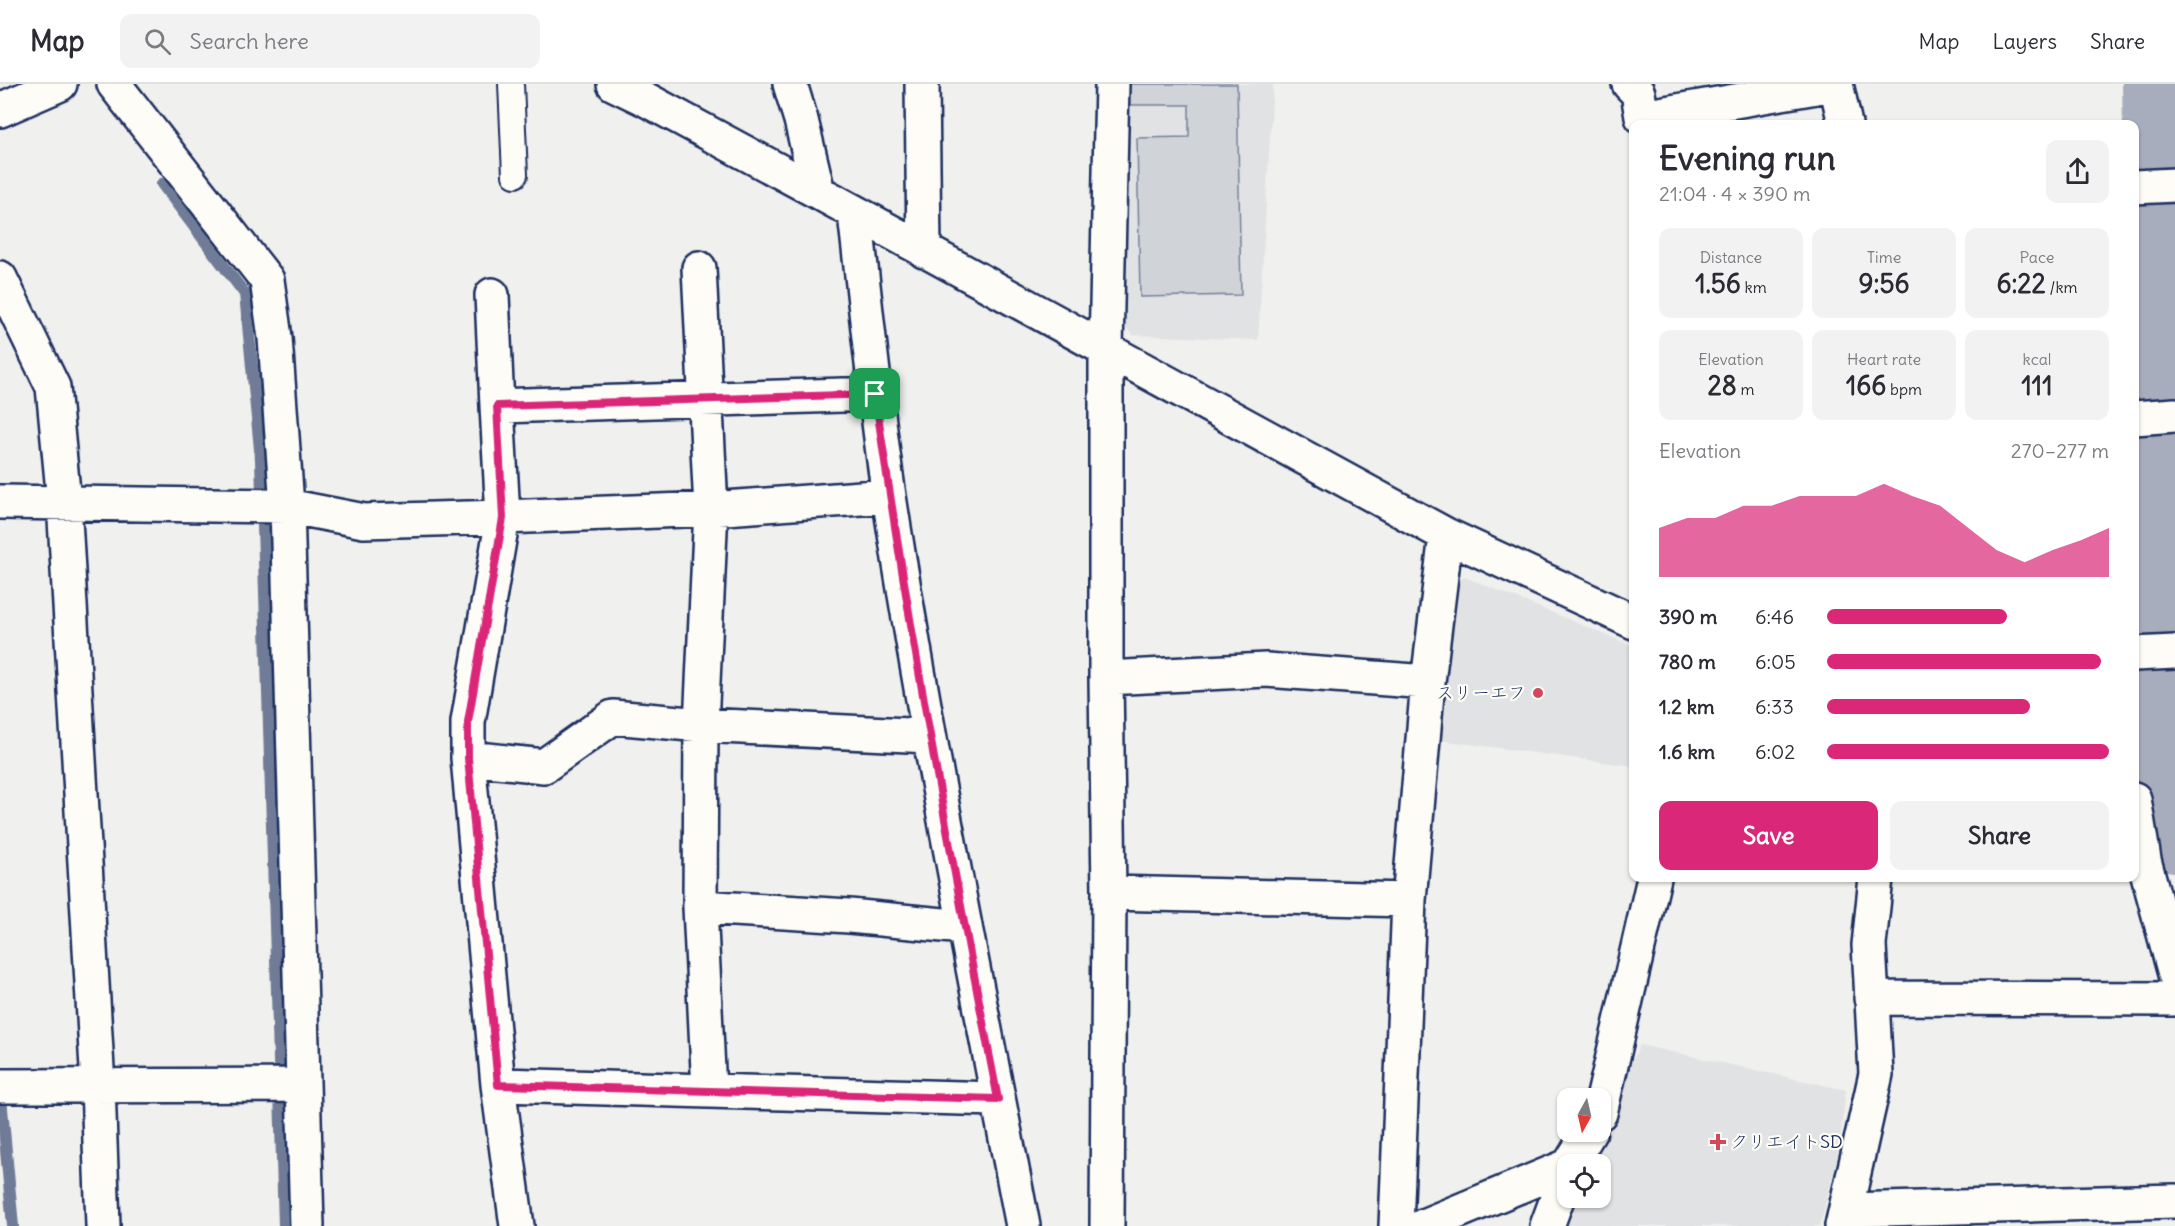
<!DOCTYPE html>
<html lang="en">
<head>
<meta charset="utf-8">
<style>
	:root { --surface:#fff; --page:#f2f2f3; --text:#2b2b33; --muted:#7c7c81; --line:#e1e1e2; --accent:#db2777 }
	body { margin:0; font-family:Delius,"Klee One",sans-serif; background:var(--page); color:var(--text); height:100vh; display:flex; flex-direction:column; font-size:22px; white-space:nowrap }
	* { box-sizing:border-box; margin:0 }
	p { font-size:20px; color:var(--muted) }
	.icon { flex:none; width:33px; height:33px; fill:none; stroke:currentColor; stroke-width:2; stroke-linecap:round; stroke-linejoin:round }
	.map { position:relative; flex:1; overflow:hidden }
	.side { position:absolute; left:1629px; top:36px; width:510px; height:762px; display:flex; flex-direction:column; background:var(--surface); border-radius:12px; box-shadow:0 2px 4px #0004 }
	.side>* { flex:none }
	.needle { width:39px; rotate:188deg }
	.tools { position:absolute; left:1557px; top:1004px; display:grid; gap:12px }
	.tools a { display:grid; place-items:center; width:54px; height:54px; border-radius:12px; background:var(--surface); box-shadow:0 2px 4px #0004; font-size:30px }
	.pin { position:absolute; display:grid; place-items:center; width:51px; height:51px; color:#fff; margin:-26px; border-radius:12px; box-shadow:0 3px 9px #0006 }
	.round { display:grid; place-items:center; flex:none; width:63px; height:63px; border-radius:12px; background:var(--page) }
	.overview { display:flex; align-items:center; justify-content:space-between; height:102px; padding:0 30px }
	h1 { font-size:33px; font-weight:700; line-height:45px }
	.figures { display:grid; grid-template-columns:repeat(3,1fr); gap:9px; height:102px; padding:6px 30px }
	.figures div { display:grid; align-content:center; border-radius:12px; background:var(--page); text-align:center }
	.figures b { font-size:26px; font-weight:700 }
	.figures small { font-size:16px; font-weight:400 }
	.figures p { font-size:16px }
	.chart { height:168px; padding:12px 30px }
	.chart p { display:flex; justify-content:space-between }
	.chart svg { width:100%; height:108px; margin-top:6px; fill:var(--accent); opacity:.7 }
	.cta { display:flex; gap:12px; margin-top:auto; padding:12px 30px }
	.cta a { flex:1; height:69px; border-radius:12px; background:var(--accent); color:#fff; font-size:24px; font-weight:700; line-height:69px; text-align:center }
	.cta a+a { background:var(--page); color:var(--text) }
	ul { padding:0 30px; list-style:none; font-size:20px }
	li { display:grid; grid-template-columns:96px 72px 1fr; align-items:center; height:45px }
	li i { height:15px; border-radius:8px; background:var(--accent) }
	header { display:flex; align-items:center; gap:36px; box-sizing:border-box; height:84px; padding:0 30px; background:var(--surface); border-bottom:2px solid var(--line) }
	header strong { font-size:28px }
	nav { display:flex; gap:33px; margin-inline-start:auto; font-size:21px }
	.search { width:420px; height:54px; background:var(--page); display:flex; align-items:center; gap:15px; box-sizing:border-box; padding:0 21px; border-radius:12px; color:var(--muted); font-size:22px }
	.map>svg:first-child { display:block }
</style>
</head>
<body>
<header>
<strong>Map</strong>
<div class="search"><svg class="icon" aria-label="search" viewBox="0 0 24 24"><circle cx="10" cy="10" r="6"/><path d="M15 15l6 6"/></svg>Search here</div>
<nav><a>Map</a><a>Layers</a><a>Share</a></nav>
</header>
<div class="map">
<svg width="2175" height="1142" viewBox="0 0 2175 1142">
	<rect width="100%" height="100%" fill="#f0f0ee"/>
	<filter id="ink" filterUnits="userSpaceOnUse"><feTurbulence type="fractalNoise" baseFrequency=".0167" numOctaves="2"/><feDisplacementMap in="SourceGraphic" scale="12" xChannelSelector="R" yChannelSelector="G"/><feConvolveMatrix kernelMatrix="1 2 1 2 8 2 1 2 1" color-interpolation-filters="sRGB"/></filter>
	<g filter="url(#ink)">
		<!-- built -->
		<path fill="#e0e2e3" d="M 1118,0 L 1273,0 L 1258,256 L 1133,251 L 1118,235 Z
			M 1465,493 L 1633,562 L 1633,682 L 1439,656 L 1453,499 Z
			M 1640,961 L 1846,1006 L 1838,1069 L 1820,1142 L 1566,1142 L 1576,1113 L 1600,1113 L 1600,1080 L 1588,1080 L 1607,1028 Z"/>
		<!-- green -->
		<path fill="#d0d3d8" stroke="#76819b" stroke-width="1.5" d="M 1127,0 L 1237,0 L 1241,211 L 1140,213 L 1137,54 L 1189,53 L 1189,21 L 1128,21 Z"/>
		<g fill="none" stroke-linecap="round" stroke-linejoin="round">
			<!-- stream -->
			<path stroke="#6f7b97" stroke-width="12" d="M 162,100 L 245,210 L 261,376 L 284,1142
				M 0,1003 L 13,1142"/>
			<!-- river -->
			<path stroke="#a7adbd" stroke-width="70" d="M 2157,0 L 2159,87 L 2146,540 L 2168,733 L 2175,753"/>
			<!-- lane casing -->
			<g stroke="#1b2f5e" stroke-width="28">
				<path id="lane" d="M 511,0 L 515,91"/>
			</g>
			<!-- street casing -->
			<g stroke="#1b2f5e" stroke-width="38">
				<path id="street" d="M 114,0 L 267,196 L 275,254 L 287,422 L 307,1142
					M 614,0 L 647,16 L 818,108 L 1446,451 L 1634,538
					M 790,0 L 801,36 L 818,108
					M 922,0 L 924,167
					M 1629,0 L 1638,9 L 1642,33 L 1834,0
					M 1836,0 L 1845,40
					M 0,26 L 60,0
					M 2134,103 L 2175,101
					M 855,130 C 866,224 875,318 889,412 C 927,656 976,899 1023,1142
					M 0,194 L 53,303 L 64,418 L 98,1002 L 103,1142
					M 492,211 L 497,322
					M 875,310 L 497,322 L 503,433 L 711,425 L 889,412
					M 2134,334 L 2175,331
					M 0,418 L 287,422 L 364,437 L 503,433 L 468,638 L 468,674 L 498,1001 L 517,1142
					M 2134,570 L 2175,568
					M 1106,594 L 1266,586 L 1428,598
					M 468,674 L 544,682 L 613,633 L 701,641 L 929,652
					M 2134,715 L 2144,776 L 2175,890
					M 1109,809 L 1409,816
					M 700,823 L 849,832 L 964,843
					M 1871,914 L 2175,915
					M 498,1001 L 709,1007 L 700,823 L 701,641 L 711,425 L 699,184
					M 0,1002 L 302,1001
					M 709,1007 L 998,1015
					M 1600,1029 L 1654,794
					M 1570,1080 L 1590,1047
					M 1846,1126 L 2175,1117
					M 1107,1142 L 1109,809 L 1106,594 L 1106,265 L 1112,0
					M 1396,1142 L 1409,816 L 1428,598 L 1446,451
					M 1423,1142 L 1568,1082
					M 1547,1142 L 1568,1085
					M 1842,1142 L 1876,990 L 1869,861 L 1876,794"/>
			</g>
			<!-- lane -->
			<use href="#lane" stroke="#fdfcf7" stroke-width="24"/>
			<!-- street -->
			<use href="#street" stroke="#fdfcf7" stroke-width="33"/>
		</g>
	</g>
	<g fill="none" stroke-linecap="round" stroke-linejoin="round" filter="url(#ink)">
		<!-- route casing -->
		<g stroke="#fff" stroke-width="12">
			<path id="route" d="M 875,310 C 909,547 952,781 998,1015 L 498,1001 L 468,674 L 468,638 L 503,434 L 497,322 Z"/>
		</g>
		<!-- route -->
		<use href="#route" stroke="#db2777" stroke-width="8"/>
	</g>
	<!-- markers -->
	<g fill="#d1495b" stroke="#fdfcf7" stroke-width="2">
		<circle cx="1538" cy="609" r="6"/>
		<path d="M1715 1049h6v6h6v6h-6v6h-6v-6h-6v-6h6z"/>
	</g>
	<g text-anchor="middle" stroke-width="4.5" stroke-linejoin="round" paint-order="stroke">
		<!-- poi labels -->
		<g font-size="18" fill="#1b2f5e" stroke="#fdfcf7" text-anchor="end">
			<text x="1526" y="615">スリーエフ</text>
			<text x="1730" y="1064" text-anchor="start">クリエイトSD</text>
		</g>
	</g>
</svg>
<div class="tools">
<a><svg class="needle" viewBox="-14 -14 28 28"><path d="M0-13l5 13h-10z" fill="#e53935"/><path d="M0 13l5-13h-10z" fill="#7c7c81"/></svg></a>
<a><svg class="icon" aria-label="locate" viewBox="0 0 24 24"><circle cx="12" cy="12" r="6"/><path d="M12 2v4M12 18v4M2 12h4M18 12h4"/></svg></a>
</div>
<div class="pin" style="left:875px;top:310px;background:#1e9e55"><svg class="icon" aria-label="arrive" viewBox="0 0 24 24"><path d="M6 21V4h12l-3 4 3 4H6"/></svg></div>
<section class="side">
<div class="overview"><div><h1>Evening run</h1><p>21:04 · 4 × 390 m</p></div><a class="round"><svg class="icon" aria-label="share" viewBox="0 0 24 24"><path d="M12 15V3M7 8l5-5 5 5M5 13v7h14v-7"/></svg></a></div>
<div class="figures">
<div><p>Distance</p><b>1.56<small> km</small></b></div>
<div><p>Time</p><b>9:56</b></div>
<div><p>Pace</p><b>6:22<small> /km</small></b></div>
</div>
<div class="figures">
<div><p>Elevation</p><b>28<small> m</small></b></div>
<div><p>Heart rate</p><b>166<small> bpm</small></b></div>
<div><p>kcal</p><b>111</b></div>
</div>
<div class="chart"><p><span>Elevation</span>270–277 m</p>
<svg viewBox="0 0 160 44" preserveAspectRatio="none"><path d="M0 44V24L10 20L20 20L30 15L40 15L50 11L60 11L70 11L80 6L90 11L100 15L110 24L120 33L130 38L140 33L150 29L160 24V44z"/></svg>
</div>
<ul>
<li><b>390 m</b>6:46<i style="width:64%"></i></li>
<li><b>780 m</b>6:05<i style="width:97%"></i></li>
<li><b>1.2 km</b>6:33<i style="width:72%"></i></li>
<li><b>1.6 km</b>6:02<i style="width:100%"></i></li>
</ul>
<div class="cta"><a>Save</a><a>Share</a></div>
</section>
</div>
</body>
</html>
